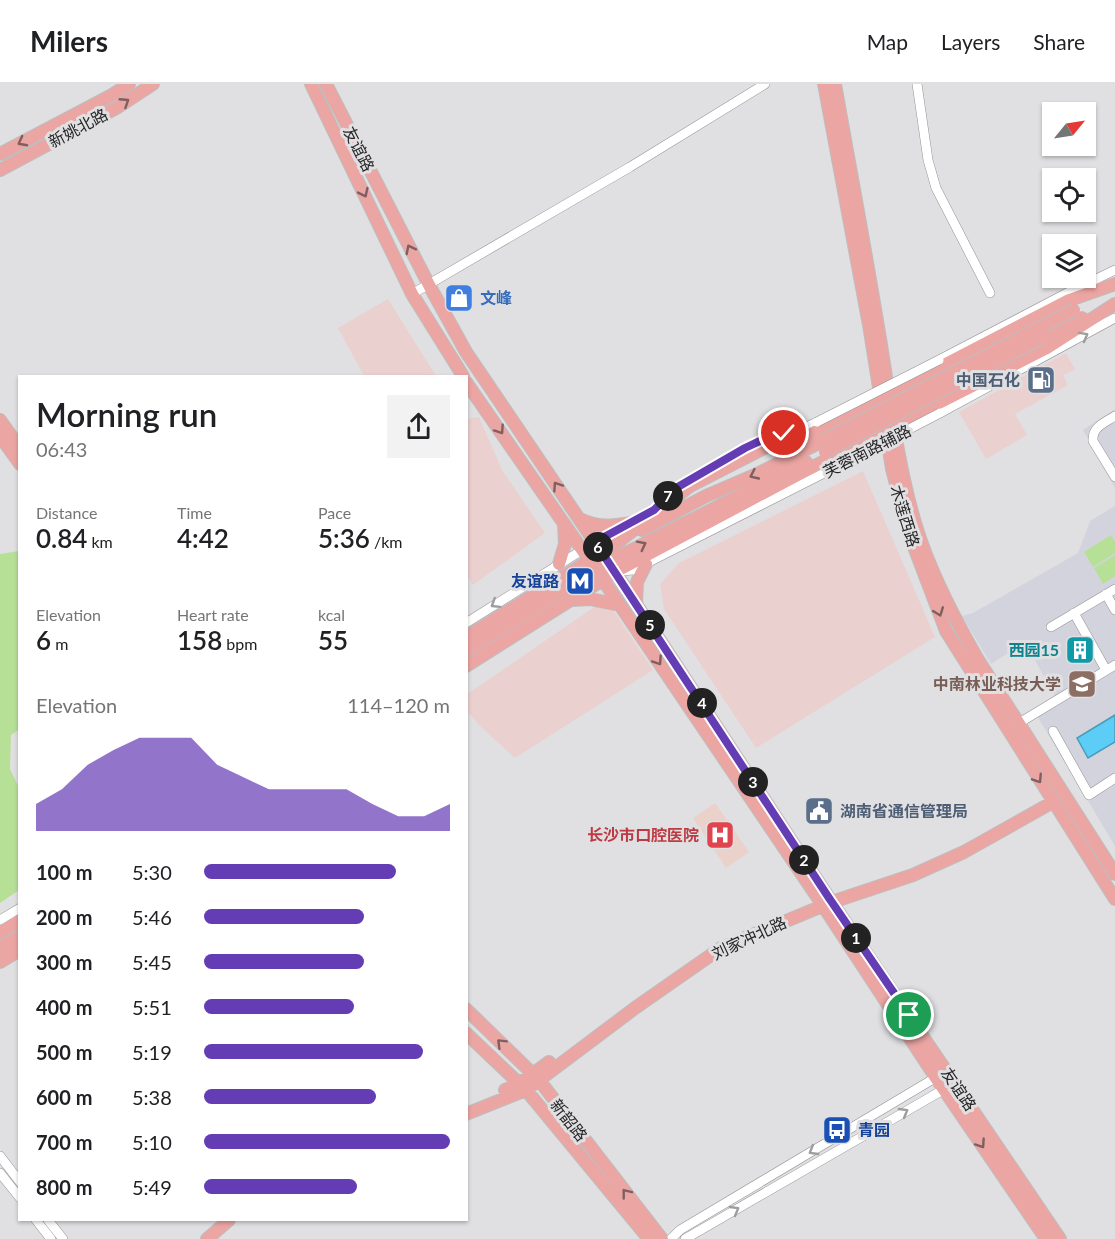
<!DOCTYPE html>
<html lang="en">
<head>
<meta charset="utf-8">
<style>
	:root { --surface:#fff; --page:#f2f2f2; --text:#202124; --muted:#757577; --line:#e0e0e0; --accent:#643cb4 }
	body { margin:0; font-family:Lato,"Noto Sans SC",sans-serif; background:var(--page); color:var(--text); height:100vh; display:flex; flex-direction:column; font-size:22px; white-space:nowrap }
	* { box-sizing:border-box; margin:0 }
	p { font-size:20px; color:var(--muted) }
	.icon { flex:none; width:33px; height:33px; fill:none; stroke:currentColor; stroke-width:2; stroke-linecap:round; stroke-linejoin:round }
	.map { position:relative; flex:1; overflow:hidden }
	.drawer { position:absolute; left:18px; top:291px; width:450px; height:846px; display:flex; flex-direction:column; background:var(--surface); border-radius:0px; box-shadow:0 2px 4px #0004 }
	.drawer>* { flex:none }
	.needle { width:39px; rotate:60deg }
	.controls { position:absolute; left:1042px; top:18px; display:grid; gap:12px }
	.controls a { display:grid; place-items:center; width:54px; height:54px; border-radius:0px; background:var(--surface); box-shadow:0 2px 4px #0004; font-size:30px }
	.pin { position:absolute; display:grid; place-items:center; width:51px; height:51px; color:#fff; margin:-26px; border:3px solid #fff; border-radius:50%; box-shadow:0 2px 6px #0007 }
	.km { position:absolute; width:30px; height:30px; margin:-15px; border-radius:50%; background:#222; color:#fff; font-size:16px; line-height:30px; text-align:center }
	.round { display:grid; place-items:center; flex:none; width:63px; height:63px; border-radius:0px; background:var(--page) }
	.overview { display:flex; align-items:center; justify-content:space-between; height:102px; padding:0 18px }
	h1 { font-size:33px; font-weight:600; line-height:45px }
	.stats { display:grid; grid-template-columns:repeat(3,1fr); gap:9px; height:102px; padding:6px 18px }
	.stats div { display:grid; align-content:center }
	.stats b { font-size:26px; font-weight:600 }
	.stats small { font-size:16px; font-weight:400 }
	.stats p { font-size:16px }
	.chart { height:168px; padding:12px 18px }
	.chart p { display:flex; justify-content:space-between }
	.chart svg { width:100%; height:108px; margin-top:6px; fill:var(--accent); opacity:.7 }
	ul { padding:0 18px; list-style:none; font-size:20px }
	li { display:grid; grid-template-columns:96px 72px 1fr; align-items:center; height:45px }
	li i { height:15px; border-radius:8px; background:var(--accent) }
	header { display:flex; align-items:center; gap:36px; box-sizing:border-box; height:84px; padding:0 30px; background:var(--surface); border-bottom:2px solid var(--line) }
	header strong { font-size:28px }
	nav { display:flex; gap:33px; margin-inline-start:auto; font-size:21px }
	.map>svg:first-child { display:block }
</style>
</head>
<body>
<header>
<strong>Milers</strong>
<nav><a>Map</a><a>Layers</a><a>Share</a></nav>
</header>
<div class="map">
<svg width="1115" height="1155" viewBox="0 0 1115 1155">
	<rect width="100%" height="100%" fill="#e0e0e3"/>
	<!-- commercial -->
	<path fill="#ead0cf" d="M 388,215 L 436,292 L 364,292 L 338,244 Z
		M 1066,269 L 1075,285 L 1063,291 L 1068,301 L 1015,330 L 1027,351 L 986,375 L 959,328 Z
		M 479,333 L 502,386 L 545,449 L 473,501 L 466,489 L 466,335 Z
		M 863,387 L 935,553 L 756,664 L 664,525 L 660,500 L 679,479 Z
		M 606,515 L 653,586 L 515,674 L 480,642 L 467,627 L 466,611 Z"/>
	<!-- built -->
	<path fill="#d2d3dd" d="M 1115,325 L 1115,404 L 1083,346 Z
		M 1115,422 L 1115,762 L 1037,632 L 1059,620 L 1025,558 L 991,580 L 962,532 L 973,529 L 1078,469 L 1090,437 Z"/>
	<!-- medical -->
	<path fill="#ead1c9" d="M 715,719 L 749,768 L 726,784 L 693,734 Z"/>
	<!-- green -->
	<path fill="#b7e097" d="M 1111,451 L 1115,458 L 1115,469 L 1093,483 L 1084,468 Z
		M 19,467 L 20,645 L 11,651 L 10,685 L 19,704 L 19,806 L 0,819 L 0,470 Z
		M 1115,471 L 1115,492 L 1103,500 L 1094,484 Z"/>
	<!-- water -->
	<path fill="#5bcdf6" stroke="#4b9bb8" stroke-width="1.5" d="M 1115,631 L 1115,658 L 1088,674 L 1077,654 Z"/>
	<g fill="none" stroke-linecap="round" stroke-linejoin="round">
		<!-- minor casing -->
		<g stroke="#929295" stroke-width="10">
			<path id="minor" d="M 917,0 L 928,76 L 936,104 L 990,209
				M 412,210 L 630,83 L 765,0
				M 939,276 L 1071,207 L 1115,186
				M 940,329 L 1115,234
				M 1115,332 C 1104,339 1092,343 1093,357 L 1115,393
				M 660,420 L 676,403 L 745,364 L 766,354 L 802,345 L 817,338
				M 620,487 L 633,486 L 836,383
				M 1106,510 L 1115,526
				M 1074,529 L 1106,586
				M 466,539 L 595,458 L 649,429
				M 1051,543 L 1115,505
				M 1019,639 L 1115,581
				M 1053,647 L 1089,711 L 1115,694
				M 0,836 L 20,824
				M 0,1072 L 20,1098
				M 0,1089 L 20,1114
				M 36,1136 L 51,1155
				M 48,1136 L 63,1155
				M 671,1155 L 680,1146 L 940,991
				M 685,1155 L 948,1003"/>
		</g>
		<!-- major casing -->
		<g stroke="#bebebe" stroke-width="14">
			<path id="major" d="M 311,0 L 412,210 L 463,292
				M 326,0 L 429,201 L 466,268 L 615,488 L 829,814 L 1060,1155
				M 824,0 L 869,241 L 892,385 L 908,447 L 946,547 L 1115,815
				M 835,0 C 849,79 864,158 877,237 C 889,306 896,375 916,442 C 930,488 953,532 977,574 L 1115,790
				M 0,70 L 112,11 L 129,0
				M 0,86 L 118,23 L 153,0
				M 1043,253 L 1082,234
				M 466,298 L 603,496 L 820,817 L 936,994 L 1046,1155
				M 0,336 L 20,364
				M 0,352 L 20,380
				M 580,435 C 599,444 611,442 631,439
				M 642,446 L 706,412 L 755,391 L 825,356
				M 613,462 L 690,402 L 768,362 L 811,350 L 1067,217 L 1115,200
				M 559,480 L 565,460 L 564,441
				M 572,516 L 590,515 L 620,521
				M 636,520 L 637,498 L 646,480
				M 466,553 L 595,473
				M 466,567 L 608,478 L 806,378
				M 466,582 L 615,488 L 805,387 L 1047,264 L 1115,220
				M 0,849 L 20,836
				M 0,864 L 20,852
				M 0,878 L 20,866
				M 466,925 L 539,996 L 662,1155
				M 466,949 L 526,1006 L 649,1155
				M 505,1006 L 519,1000 L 549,978
				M 466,1030 L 526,1006 L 635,924 L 721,864 L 832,818 L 913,791 L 964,768 L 1053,718
				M 207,1155 L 229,1136"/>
		</g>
		<!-- minor -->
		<use href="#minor" stroke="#fff" stroke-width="9"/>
		<!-- major -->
		<use href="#major" stroke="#eba5a3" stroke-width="12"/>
		<!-- minor-bridge casing -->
		<g stroke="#929295" stroke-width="10" stroke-linecap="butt">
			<path id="minor-bridge" d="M 817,338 L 939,276
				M 836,383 L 940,329"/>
		</g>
		<!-- major-bridge casing -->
		<g stroke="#bebebe" stroke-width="14" stroke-linecap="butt">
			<path id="major-bridge" d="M 825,356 L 1074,226
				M 825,368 L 1043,253"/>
		</g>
		<!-- minor-bridge -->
		<use href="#minor-bridge" stroke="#fff" stroke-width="9"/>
		<!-- major-bridge -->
		<use href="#major-bridge" stroke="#eba5a3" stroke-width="12"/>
	</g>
	<!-- one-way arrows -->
	<defs><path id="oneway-chevron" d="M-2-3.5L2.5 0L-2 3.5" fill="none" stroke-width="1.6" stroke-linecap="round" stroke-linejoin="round" transform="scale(1.5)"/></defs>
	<g stroke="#7f5f5f">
		<use href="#oneway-chevron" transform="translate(125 18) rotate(-33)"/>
		<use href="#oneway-chevron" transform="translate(22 58) rotate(152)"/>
		<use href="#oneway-chevron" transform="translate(364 109) rotate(64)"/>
		<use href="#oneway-chevron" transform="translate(410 165) rotate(-117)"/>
		<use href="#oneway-chevron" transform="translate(500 346) rotate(56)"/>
		<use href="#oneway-chevron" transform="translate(754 391) rotate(155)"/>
		<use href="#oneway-chevron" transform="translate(557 402) rotate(-124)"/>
		<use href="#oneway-chevron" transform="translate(642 461) rotate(-27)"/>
		<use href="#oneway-chevron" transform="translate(939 528) rotate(69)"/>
		<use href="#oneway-chevron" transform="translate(658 577) rotate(56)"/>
		<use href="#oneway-chevron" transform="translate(1038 695) rotate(57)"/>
		<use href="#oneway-chevron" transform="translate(501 959) rotate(-135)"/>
		<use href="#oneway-chevron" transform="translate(981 1060) rotate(56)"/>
		<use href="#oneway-chevron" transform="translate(626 1109) rotate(-128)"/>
	</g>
	<g stroke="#9d9d9e">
		<use href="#oneway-chevron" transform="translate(1084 252) rotate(-29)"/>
		<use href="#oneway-chevron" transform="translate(495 520) rotate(148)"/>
		<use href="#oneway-chevron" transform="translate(904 1028) rotate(-30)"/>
		<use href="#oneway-chevron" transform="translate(813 1067) rotate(149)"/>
		<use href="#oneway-chevron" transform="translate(735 1126) rotate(-30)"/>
	</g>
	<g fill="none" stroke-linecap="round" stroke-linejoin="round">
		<!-- route casing -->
		<g stroke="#fff" stroke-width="12">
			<path id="route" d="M 784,349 L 766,354 L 745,364 L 676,404 L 654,426 L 595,458 L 829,814 L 909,931"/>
		</g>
		<!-- route -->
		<use href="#route" stroke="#643cb4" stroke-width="8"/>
	</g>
	<!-- icons -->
	<defs>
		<g id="shop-square" transform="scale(1.5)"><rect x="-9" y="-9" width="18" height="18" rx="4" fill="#3f7fe0" stroke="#e0e0e3"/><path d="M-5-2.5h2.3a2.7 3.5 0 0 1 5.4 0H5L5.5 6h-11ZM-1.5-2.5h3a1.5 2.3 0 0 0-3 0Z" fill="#fff"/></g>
		<g id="fuel-square" transform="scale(1.5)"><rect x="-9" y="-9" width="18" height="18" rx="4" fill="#5c6f8a" stroke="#e0e0e3"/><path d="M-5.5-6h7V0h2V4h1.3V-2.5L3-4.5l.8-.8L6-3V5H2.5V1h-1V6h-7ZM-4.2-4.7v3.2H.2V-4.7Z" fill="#fff"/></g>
		<g id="metro-square" transform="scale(1.5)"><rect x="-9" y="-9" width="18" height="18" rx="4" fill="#1a4fb4" stroke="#e0e0e3"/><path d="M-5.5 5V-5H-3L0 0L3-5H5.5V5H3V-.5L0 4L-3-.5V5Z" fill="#fff"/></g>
		<g id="building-square" transform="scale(1.5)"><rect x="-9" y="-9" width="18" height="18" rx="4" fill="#0f9aa8" stroke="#e0e0e3"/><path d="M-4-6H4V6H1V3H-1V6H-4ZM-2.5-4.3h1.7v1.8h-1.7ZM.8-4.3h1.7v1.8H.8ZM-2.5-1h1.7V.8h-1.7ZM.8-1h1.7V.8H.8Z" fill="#fff"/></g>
		<g id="university-square" transform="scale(1.5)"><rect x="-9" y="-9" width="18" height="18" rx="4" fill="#8d6e63" stroke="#e0e0e3"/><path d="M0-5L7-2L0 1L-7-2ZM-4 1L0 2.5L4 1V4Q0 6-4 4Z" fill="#fff"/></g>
		<g id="civic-square" transform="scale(1.5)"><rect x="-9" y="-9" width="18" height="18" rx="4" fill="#5c6f8a" stroke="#e0e0e3"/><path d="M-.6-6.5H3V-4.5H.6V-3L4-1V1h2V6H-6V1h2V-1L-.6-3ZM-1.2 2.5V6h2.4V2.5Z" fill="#fff"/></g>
		<g id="hospital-square" transform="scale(1.5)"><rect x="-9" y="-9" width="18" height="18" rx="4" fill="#e0444e" stroke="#e0e0e3"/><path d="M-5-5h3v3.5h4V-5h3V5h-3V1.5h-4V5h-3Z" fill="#fff"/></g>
		<g id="bus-square" transform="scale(1.5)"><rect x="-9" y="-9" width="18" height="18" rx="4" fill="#1a4fb4" stroke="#e0e0e3"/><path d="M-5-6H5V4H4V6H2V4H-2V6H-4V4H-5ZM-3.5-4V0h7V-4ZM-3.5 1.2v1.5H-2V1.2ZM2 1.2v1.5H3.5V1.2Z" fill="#fff"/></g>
	</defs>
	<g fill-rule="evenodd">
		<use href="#shop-square" x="459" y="214"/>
		<use href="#fuel-square" x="1041" y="296"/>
		<use href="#metro-square" x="580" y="497"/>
		<use href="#building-square" x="1080" y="566"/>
		<use href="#university-square" x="1082" y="600"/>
		<use href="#civic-square" x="819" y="727"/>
		<use href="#hospital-square" x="720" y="751"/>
		<use href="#bus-square" x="837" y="1046"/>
	</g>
	<g text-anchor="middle" stroke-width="6" stroke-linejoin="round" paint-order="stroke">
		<!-- street labels -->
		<g font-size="16" fill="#262627" stroke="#e0e0e3">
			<text transform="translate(78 44) rotate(-28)" y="6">新姚北路</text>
			<text transform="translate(359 65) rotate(63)" y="6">友谊路</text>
			<text transform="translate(867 367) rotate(-27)" y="6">芙蓉南路辅路</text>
			<text transform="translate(905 432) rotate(73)" y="6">木莲西路</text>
			<text transform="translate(749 854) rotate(-25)" y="6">刘家冲北路</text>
			<text transform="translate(959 1005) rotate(56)" y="6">友谊路</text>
			<text transform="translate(569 1036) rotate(52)" y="6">新韶路</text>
		</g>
		<!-- shop labels -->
		<g font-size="16" font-weight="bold" fill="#366cbe" stroke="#e0e0e3" text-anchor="start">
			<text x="480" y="220">文峰</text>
		</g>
		<!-- service labels -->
		<g font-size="16" font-weight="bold" fill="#4e5e75" stroke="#e0e0e3" text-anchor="end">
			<text x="1020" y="302">中国石化</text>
			<text x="840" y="733" text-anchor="start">湖南省通信管理局</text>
		</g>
		<!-- transit labels -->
		<g font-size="16" font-weight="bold" fill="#164399" stroke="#e0e0e3" text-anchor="end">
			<text x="559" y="503">友谊路</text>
			<text x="858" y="1052" text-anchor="start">青园</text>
		</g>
		<!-- culture labels -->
		<g font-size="16" font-weight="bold" fill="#0d838f" stroke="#e0e0e3" text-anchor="end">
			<text x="1059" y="572">西园15</text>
		</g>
		<!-- education labels -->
		<g font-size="16" font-weight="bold" fill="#785e54" stroke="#e0e0e3" text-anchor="end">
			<text x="1061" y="606">中南林业科技大学</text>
		</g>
		<!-- health labels -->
		<g font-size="16" font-weight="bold" fill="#be3a42" stroke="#e0e0e3" text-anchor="end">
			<text x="699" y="757">长沙市口腔医院</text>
		</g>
	</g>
</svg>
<div class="controls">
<a><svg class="needle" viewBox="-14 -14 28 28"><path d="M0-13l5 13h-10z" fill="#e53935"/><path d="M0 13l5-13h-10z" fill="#757577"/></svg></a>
<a><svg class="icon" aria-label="locate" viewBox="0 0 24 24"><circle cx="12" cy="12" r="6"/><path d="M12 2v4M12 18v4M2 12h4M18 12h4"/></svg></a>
<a><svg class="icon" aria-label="layers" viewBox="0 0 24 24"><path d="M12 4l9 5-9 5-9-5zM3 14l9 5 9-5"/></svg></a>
</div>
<div class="pin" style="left:909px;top:931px;background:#1e9e55"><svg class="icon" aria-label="arrive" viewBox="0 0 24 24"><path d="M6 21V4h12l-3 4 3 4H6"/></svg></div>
<div class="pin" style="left:784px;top:349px;background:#d93025"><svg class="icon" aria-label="check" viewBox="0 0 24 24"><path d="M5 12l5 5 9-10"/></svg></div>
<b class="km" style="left:856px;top:854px">1</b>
<b class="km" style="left:804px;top:776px">2</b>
<b class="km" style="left:753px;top:698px">3</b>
<b class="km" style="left:702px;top:619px">4</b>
<b class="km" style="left:650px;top:541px">5</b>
<b class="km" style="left:598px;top:463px">6</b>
<b class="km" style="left:668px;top:412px">7</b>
<section class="drawer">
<div class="overview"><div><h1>Morning run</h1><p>06:43</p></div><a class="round"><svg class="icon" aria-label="share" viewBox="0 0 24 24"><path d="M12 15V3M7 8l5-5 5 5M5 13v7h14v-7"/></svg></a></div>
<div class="stats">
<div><p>Distance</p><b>0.84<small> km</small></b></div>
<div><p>Time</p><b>4:42</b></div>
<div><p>Pace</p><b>5:36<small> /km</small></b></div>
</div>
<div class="stats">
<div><p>Elevation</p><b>6<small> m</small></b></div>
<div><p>Heart rate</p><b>158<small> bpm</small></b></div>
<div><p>kcal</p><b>55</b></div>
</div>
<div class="chart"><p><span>Elevation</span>114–120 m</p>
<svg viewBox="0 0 160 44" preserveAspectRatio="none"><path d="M0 44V33L10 27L20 17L30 11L40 6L50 6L60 6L70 17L80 22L90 27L100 27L110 27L120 27L130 33L140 38L150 38L160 33V44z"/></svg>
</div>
<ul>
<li><b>100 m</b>5:30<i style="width:78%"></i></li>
<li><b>200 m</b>5:46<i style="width:65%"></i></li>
<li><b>300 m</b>5:45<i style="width:65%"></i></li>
<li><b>400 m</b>5:51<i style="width:61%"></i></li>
<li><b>500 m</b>5:19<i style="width:89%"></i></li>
<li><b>600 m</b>5:38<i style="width:70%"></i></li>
<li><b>700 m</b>5:10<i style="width:100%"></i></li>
<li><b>800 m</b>5:49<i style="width:62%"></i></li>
</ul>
</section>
</div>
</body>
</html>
